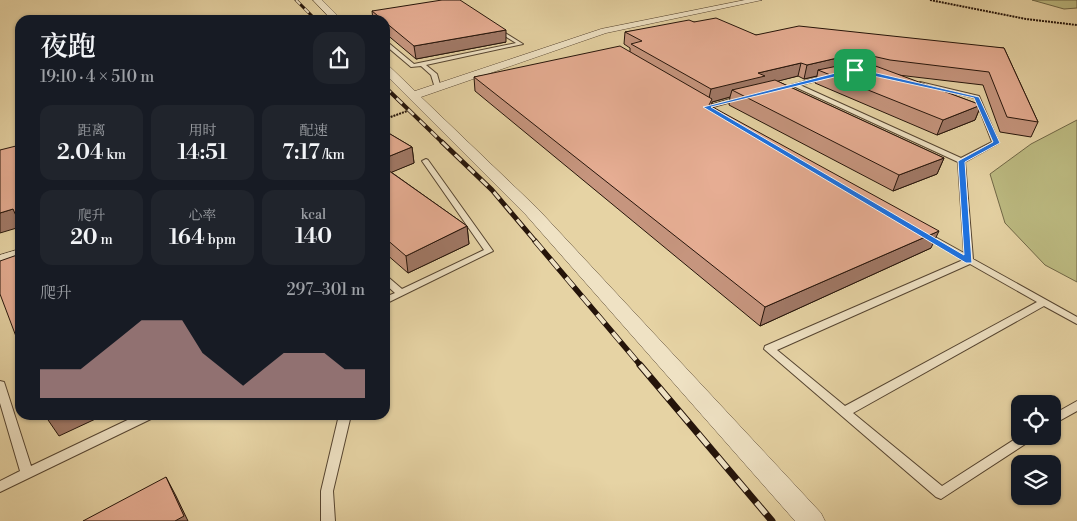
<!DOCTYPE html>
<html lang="zh">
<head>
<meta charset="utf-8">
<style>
	:root { --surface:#171b24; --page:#20242c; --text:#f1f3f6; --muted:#9ea1a6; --accent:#c59692 }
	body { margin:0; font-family:"Libre Bodoni","Noto Serif SC",serif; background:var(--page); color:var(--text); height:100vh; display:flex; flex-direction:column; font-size:19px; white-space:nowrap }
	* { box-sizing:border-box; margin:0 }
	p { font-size:16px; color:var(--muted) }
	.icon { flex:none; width:28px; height:28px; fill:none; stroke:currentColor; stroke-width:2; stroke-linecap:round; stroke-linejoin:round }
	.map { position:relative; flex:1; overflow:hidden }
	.drawer { position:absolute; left:15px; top:15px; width:375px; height:405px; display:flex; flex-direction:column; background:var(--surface); border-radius:15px; box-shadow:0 1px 4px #0004 }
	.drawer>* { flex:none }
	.fabs { position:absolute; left:1011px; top:395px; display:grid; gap:10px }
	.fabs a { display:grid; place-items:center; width:50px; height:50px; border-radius:10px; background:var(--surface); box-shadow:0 1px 4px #0004; font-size:25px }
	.pin { position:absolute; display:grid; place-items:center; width:42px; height:42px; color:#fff; margin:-21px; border-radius:10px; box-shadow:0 2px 8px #0006 }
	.round { display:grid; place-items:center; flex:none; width:52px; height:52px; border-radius:15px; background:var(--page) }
	.head { display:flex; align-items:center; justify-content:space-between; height:85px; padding:0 25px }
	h1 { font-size:28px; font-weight:600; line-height:38px }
	.metrics { display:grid; grid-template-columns:repeat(3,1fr); gap:8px; height:85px; padding:5px 25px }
	.metrics div { display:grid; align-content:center; border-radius:12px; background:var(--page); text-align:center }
	.metrics b { font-size:21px; font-weight:600 }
	.metrics small { font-size:14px; font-weight:400 }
	.metrics p { font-size:14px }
	.chart { height:140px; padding:10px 25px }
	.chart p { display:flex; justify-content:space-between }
	.chart svg { width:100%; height:90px; margin-top:5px; fill:var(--accent); opacity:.7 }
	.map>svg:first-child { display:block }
</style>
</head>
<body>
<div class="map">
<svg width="1077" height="521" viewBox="0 0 1077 521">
	<rect width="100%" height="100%" fill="#e6d3a4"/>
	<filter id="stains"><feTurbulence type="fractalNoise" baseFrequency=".004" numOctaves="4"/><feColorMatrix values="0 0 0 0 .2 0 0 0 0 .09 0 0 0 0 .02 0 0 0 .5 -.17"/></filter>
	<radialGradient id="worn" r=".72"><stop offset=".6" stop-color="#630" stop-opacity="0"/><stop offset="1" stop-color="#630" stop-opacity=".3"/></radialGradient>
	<!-- green -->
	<path fill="#bcba81" stroke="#706746" d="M 1032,0 L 1077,0 L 1077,8 L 1064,9 Z
		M 1077,120 L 1077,282 L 1045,265 L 1005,223 L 990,174 L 1031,144 Z"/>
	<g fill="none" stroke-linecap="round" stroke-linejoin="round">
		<!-- lane casing -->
		<g stroke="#554430" stroke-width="2">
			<path id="lane" d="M 497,28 L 523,44 L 426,65 L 437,74 L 441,88 L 438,90 L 435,88 L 431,75 L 421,66 L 411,67 L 385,45 L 385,40 L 414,64 L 516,43 L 495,30 L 495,29 Z
				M 827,75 L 830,77 L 829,78 L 800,85 L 961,158 L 992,142 L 975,98 L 917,84 L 920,82 L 979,96 L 999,143 L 965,162 L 973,259 L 1077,317 L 1077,324 L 1044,306 L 853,413 L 942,486 L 1020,436 L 1035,436 L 1033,439 L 941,499 L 936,497 L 764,349 L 765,346 L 963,260 L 921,235 L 925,233 L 928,233 L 964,253 L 958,162 L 791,85 ZM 970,264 L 1037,302 L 845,406 L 777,350 Z
				M 740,96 L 743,98 L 742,99 L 706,109 L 703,107 Z
				M 426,159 L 428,160 L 493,251 L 385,304 L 385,297 L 395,293 L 385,284 L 385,276 L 388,277 L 402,289 L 484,250 L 422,161 Z
				M 0,381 L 4,382 L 5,385 L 31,466 L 138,415 L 155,415 L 153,418 L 0,492 L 0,481 L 20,471 L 0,403 Z
				M 1077,401 L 1077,411 L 1052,425 L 1052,415 Z
				M 339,415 L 351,415 L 333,491 L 335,521 L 321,521 L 321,491 Z"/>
		</g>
		<!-- street casing -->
		<g stroke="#554430" stroke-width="1">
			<path id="street" d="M 313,0 L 322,0 L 342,20 L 332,20 Z
				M 745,0 L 762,0 L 606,33 L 421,97 L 538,209 L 821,513 L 825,521 L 795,521 L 526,215 L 385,74 L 385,65 L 389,66 L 415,91 L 601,29 Z
				M 20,249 L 20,260 L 0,266 L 0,255 Z"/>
		</g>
		<!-- path -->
		<path stroke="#25140a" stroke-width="2" stroke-dasharray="2 1" stroke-linecap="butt" d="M 930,0 L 1026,19 L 1077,25
			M 385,119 L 410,110"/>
		<!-- lane -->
		<use href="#lane" fill="#efe2c4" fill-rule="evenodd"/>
		<!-- street -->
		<use href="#street" fill="#efe2c4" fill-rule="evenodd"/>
		<!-- rail-far4 casing -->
		<g stroke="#25140a" stroke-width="3">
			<path id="rail-far4" d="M 296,0 L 316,20"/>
		</g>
		<!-- rail-far3 casing -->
		<g stroke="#25140a" stroke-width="4">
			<path id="rail-far3" d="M 385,87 L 443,143"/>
		</g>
		<!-- rail-far2 casing -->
		<g stroke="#25140a" stroke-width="5">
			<path id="rail-far2" d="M 442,142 L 492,190 L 536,242"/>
		</g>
		<!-- rail-far1 casing -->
		<g stroke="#25140a" stroke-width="5.5">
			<path id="rail-far1" d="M 535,241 L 641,366"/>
		</g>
		<!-- rail casing -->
		<g stroke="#25140a" stroke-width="7">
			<path id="rail" d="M 640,365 L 772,521"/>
		</g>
		<!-- rail-far4 -->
		<use href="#rail-far4" stroke="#efe2c4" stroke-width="2" stroke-dasharray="6" stroke-linecap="butt"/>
		<!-- rail-far3 -->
		<use href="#rail-far3" stroke="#efe2c4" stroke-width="2.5" stroke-dasharray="8" stroke-linecap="butt"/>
		<!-- rail-far2 -->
		<use href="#rail-far2" stroke="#efe2c4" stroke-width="3" stroke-dasharray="9" stroke-linecap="butt"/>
		<!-- rail-far1 -->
		<use href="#rail-far1" stroke="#efe2c4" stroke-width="4" stroke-dasharray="12" stroke-linecap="butt"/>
		<!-- rail -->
		<use href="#rail" stroke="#efe2c4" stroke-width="5" stroke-dasharray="15" stroke-linecap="butt"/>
	</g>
	<!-- wall -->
	<path fill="#c6957e" stroke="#25140a" d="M 372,11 L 506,42 L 416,59 L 385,33 L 385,20 L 373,20 Z
		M 694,22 L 756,35 L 1004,48 L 1038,122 L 1031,137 L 1000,132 L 983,85 L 898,75 L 981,105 L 975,120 L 937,135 L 815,83 L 817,76 L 804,79 L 798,76 L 777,81 L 944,158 L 937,174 L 893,191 L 729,105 L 730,97 L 712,102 L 711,106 L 931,248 L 760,326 L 475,91 L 474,77 L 630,52 L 630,48 L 624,44 L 625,32 Z
		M 385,131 L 412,147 L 414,163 L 391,172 L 467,226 L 469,244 L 408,273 L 385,253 Z"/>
	<!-- shaded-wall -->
	<path fill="#a17967" stroke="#25140a" d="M 506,30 L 506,42 L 416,59 L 414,46 Z
		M 859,53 L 855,66 L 818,70 L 817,76 L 804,79 L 807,65 Z
		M 801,63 L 798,76 L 763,85 L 732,90 L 730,97 L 712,102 L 710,113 L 708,103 L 711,89 L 758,73 Z
		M 981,105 L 975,120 L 937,135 L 943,120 Z
		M 412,147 L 414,163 L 385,175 L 385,158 Z
		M 944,158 L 937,174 L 893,191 L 899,175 Z
		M 13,209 L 20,217 L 20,227 L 0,233 L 0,213 Z
		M 467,226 L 469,244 L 408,273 L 406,256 Z
		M 939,231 L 931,248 L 760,326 L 765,307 Z
		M 51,415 L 104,415 L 59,436 L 46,417 Z
		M 166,477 L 176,496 L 188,521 L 175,521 Z"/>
	<!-- building -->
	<path fill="#e6ad93" stroke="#25140a" d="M 442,0 L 460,0 L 506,30 L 414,46 L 385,22 L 385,20 L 383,20 L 372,11 Z
		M 716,18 L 756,35 L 799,26 L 1004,48 L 1038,122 L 1007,117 L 989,72 L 890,60 L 859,53 L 807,65 L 801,63 L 758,73 L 765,76 L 711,89 L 631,44 L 642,41 L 625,32 L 689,20 L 694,22 Z
		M 620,46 L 712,99 L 709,105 L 939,231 L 765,307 L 474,77 Z
		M 862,61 L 981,105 L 943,120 L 818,70 Z
		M 775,80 L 944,158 L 899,175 L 732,90 Z
		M 385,131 L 412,147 L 385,158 Z
		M 20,145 L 20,218 L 17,218 L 13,209 L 0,213 L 0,150 Z
		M 385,168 L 467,226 L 406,256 L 385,238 Z
		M 20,254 L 20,347 L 0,294 L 0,261 Z
		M 166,477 L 184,516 L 175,521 L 83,521 Z"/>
	<!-- route -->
	<path fill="#1a73e8" stroke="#fff" fill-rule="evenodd" d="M 855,68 L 979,97 L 1000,143 L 965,162 L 972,263 L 966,263 L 703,107 ZM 855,72 L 974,98 L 993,142 L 958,161 L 964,255 L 711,107 Z"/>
	<rect width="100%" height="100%" filter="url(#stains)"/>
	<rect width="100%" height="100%" fill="url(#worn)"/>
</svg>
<div class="fabs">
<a><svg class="icon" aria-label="locate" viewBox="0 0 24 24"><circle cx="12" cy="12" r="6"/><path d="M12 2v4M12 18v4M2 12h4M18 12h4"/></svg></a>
<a><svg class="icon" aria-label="layers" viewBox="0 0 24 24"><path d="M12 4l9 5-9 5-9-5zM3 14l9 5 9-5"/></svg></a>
</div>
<div class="pin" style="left:855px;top:70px;background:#1e9e55"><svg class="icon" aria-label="arrive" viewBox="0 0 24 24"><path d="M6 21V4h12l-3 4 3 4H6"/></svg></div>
<section class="drawer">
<div class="head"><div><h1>夜跑</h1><p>19:10 · 4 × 510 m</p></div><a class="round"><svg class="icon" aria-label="share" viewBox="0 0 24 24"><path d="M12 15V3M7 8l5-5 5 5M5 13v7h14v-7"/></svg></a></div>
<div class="metrics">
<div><p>距离</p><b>2.04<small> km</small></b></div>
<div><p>用时</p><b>14:51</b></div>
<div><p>配速</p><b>7:17<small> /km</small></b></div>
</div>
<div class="metrics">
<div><p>爬升</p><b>20<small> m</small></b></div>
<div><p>心率</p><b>164<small> bpm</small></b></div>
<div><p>kcal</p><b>140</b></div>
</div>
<div class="chart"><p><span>爬升</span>297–301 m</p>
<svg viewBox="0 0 160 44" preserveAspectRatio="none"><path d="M0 44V30L10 30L20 30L30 22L40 14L50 6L60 6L70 6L80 22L90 30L100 38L110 30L120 22L130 22L140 22L150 30L160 30V44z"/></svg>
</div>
</section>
</div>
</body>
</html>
